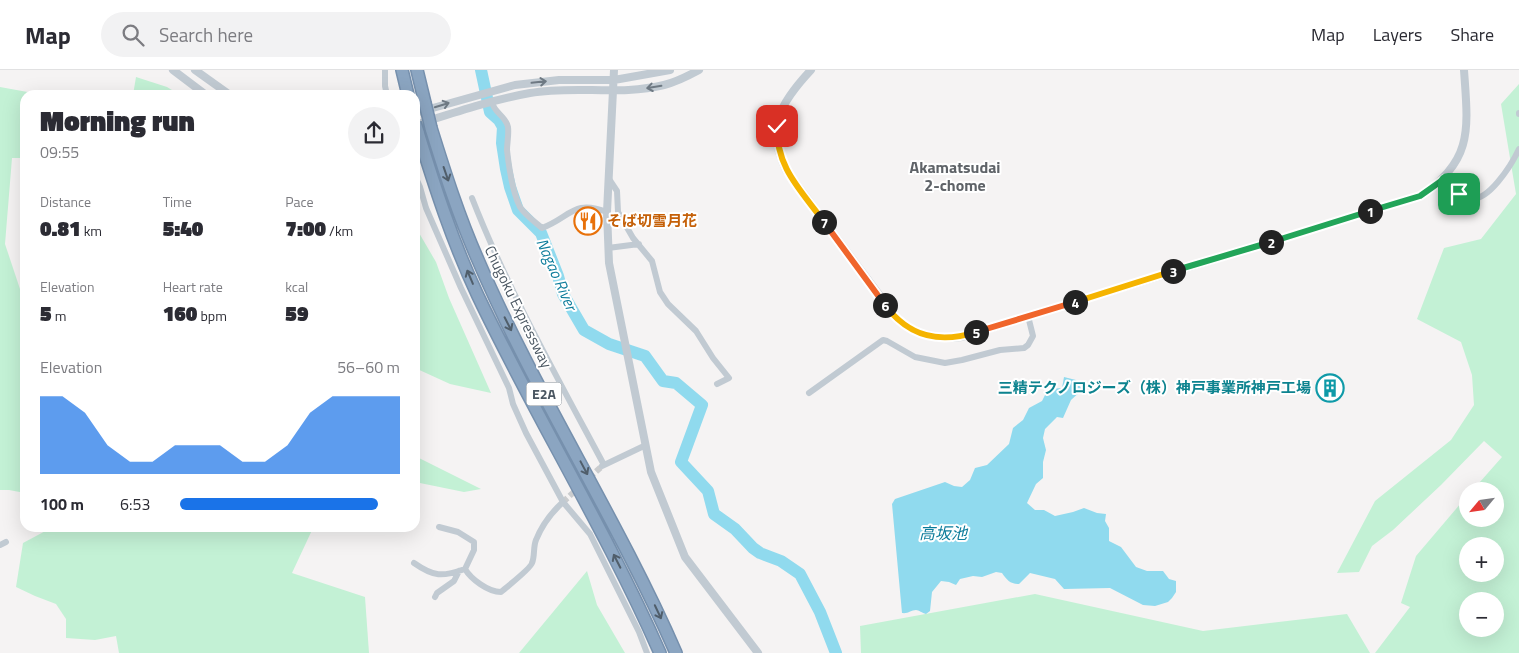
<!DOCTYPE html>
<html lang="en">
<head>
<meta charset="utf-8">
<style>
	:root { --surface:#fff; --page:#f2f2f3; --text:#2b2b33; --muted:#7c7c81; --line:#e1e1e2; --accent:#1a73e8 }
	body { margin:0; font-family:"Titillium Web","Noto Sans JP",sans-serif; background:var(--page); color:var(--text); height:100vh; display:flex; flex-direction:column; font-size:19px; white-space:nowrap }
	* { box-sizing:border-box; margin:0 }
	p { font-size:16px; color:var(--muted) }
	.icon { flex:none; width:28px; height:28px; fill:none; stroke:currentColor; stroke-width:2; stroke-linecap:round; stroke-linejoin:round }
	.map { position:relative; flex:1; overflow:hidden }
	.details { position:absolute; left:20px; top:20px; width:400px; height:442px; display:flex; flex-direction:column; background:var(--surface); border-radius:15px; box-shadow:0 5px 20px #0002 }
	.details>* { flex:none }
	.needle { width:32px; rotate:241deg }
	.controls { position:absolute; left:1459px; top:412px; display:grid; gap:10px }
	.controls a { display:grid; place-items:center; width:45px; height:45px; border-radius:50%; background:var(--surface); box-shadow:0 5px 20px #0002; font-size:25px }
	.pin { position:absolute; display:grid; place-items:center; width:42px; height:42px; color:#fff; margin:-21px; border-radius:10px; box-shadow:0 2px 8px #0006 }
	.km { position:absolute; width:25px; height:25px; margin:-12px; border-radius:50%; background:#222; color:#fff; font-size:14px; line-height:25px; text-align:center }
	.round { display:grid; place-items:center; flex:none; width:52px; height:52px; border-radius:26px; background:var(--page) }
	.head { display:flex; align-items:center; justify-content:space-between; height:85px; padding:0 20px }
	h1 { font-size:28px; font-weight:800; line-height:38px }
	.metrics { display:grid; grid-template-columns:repeat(3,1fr); gap:8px; height:85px; padding:5px 20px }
	.metrics div { display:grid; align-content:center }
	.metrics b { font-size:21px; font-weight:800 }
	.metrics small { font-size:14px; font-weight:400 }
	.metrics p { font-size:14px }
	.chart { height:140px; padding:10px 20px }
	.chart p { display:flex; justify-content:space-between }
	.chart svg { width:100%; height:90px; margin-top:5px; fill:var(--accent); opacity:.7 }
	ul { padding:0 20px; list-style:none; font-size:16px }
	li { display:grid; grid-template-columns:80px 60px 1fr; align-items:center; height:38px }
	li i { height:12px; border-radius:6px; background:var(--accent) }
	header { display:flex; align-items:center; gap:30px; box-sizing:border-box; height:70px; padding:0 25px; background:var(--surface); border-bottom:1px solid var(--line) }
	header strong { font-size:24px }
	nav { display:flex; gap:28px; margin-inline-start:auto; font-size:18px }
	.search { width:350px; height:45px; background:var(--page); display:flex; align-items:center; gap:12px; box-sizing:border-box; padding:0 18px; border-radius:28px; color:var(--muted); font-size:19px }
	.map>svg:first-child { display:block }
</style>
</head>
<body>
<header>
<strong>Map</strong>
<div class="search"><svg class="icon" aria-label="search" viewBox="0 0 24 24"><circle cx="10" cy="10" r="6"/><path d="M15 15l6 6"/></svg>Search here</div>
<nav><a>Map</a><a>Layers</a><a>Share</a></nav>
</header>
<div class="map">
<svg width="1519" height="583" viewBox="0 0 1519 583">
	<rect width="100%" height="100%" fill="#f5f3f3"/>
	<!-- green -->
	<path fill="#c3f1d5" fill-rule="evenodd" d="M 136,7 L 167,17 L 180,25 L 133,25 Z
		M 1519,14 L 1519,583 L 1375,583 L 1410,537 L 1401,533 L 1416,486 L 1467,426 L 1468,449 L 1495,449 L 1495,421 L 1472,421 L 1502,387 L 1484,371 L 1441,415 L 1393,460 L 1372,476 L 1359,502 L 1337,503 L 1375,431 L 1451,370 L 1474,335 L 1472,305 L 1461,272 L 1417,249 L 1444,178 L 1481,169 L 1516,124 L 1501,34 ZM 1468,476 L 1495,476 L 1495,504 L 1468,504 ZM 1468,531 L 1495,531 L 1495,559 L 1468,559 Z
		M 0,17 L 44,25 L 25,25 L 25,88 L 12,88 L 5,174 L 25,234 L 25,423 L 9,420 L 0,420 Z
		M 415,156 L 436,192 L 449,228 L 491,323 L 450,314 L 415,298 Z
		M 415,386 L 481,419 L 464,422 L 415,412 Z
		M 51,458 L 313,458 L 292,503 L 365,527 L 369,583 L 119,583 L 116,566 L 95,570 L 66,568 L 66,549 L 56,534 L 35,526 L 16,517 L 23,473 Z
		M 587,501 L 597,535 L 625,583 L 519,583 Z
		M 1035,524 L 1203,561 L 1347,544 L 1370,583 L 861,583 L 860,556 Z"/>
	<!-- water -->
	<path fill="#90daee" d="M 1064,307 L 1076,310 L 1082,320 L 1071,330 L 1063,348 L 1057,347 L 1045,359 L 1043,368 L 1046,380 L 1043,392 L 1043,408 L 1036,414 L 1027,433 L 1035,440 L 1044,440 L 1055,446 L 1073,442 L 1084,438 L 1097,443 L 1106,444 L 1105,451 L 1109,458 L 1109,471 L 1121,477 L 1136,497 L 1147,501 L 1163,501 L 1169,509 L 1176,511 L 1176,522 L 1172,528 L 1168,532 L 1155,536 L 1143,535 L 1110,518 L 1064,519 L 1055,509 L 1030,503 L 1019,514 C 1010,514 1007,510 1002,503 L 996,502 L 982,507 L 973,506 L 960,509 L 956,515 L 949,512 L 941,511 L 932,522 L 930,541 L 926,544 C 922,543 919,540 916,540 C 911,540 908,544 902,543 L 892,434 L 895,429 L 945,412 L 954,416 L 962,417 L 970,410 L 975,398 L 987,395 L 1009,374 L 1013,358 L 1023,350 L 1029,338 L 1042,331 L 1048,319 L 1062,318 Z"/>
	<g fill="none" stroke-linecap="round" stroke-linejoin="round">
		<!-- river -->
		<path stroke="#90daee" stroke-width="12" d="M 481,0 L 490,42 L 499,50 L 503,57 L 502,73 L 506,99 L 510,117 L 518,140 L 541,163 L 558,206 L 563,224 L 584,260 L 609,274 L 645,286 L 663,311 L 676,313 L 702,335 L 681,392 L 708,421 L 714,444 L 735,459 L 753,478 L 760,483 L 781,491 L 800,504 L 820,542 L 836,583"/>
		<!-- minor-tunnel -->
		<path stroke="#caccce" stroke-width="6" stroke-dasharray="6 3" stroke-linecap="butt" d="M 563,432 L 601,397"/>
		<!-- motorway casing -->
		<g stroke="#7690ad" stroke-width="14">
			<path id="motorway" d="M 402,0 L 408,25
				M 417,0 L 425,33
				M 431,58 C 445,103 459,147 478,190 C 536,325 617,448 676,583
				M 418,62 C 435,118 453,173 478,226 C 535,346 606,460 660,583"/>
		</g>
		<!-- minor -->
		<path stroke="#c1cad2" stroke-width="6" d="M 385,0 L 385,16 L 387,25
			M 492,32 C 494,43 506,46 508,57 C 509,65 507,73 507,80 C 509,98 512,121 520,137 C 525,145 535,152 542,158 C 571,147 573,129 607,142
			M 1519,43 L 1519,44
			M 415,106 L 420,117 L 426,138 L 461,218 L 509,318 L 513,334 L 526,363 L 563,432 L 590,464 L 639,562 L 647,583
			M 609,109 L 617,121 L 618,142 L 633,168 L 652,191 L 660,222 L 668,234 L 696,261 L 713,288 L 729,308 L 717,314
			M 1444,109 C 1451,116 1458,125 1468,128 C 1487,135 1512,94 1519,79
			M 472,128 C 508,220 557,307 604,395
			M 608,178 L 639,174
			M 809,323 L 883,270 L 887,271 L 915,287 L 945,293 L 962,290 L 1000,280 L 1024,278 L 1028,275 L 1033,266 L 1028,246
			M 602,396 L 646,375
			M 439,457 L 458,462 L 474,472 L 474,480 L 465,499 C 471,509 488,522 501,522 C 507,517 531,498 532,493 C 535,486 533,477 536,470 C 542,455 552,442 563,432
			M 0,475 L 6,472
			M 414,493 C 434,507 442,507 465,499
			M 435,527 L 437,523 L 454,511 L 459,501"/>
		<!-- tertiary -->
		<path stroke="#c1cad2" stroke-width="8" d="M 173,0 L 206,25
			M 195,0 L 230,25
			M 614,0 L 607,142 L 609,193 L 651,402 L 685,487 L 758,583
			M 811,0 C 781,32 765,57 786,100 L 898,250 C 920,266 935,270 962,267 L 1420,126 C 1474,91 1468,58 1464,0
			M 415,43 L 515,15 L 559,10 L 614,10 L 670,0
			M 415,55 C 453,43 491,30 530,23 C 574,15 620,26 664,15 C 676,12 688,6 699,0"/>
		<!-- motorway -->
		<use href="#motorway" stroke="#8ba5c1" stroke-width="11"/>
		<!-- motorway-bridge casing -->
		<g stroke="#7690ad" stroke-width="14" stroke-linecap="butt">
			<path id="motorway-bridge" d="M 425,33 L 431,58
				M 415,53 L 418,62"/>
		</g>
		<!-- motorway-bridge -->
		<use href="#motorway-bridge" stroke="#8ba5c1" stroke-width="11"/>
	</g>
	<!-- one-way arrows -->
	<defs><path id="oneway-shaft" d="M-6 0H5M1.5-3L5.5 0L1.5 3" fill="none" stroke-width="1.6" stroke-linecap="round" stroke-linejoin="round" transform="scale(1.25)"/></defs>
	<g stroke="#6e7983">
		<use href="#oneway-shaft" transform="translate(539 12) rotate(-6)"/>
		<use href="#oneway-shaft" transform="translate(654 17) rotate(171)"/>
		<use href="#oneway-shaft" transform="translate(442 35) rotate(-17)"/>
	</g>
	<g stroke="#505e6b">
		<use href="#oneway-shaft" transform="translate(446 104) rotate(71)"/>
		<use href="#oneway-shaft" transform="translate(470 207) rotate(-113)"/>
		<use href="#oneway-shaft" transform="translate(508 254) rotate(63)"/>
		<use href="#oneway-shaft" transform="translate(584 398) rotate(62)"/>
		<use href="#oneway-shaft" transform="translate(617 491) rotate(-117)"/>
		<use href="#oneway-shaft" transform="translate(658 542) rotate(65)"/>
	</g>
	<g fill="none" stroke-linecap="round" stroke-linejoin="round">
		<!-- split-1 casing -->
		<g stroke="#fff" stroke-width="10">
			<path id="split-1" d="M 1370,141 L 1420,126 L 1444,109 L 1459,124"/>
		</g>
		<!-- split-2 casing -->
		<g stroke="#fff" stroke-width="10">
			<path id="split-2" d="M 1271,172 L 1370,141"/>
		</g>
		<!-- split-3 casing -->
		<g stroke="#fff" stroke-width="10">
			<path id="split-3" d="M 1173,201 L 1271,172"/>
		</g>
		<!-- split-4 casing -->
		<g stroke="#fff" stroke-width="10">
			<path id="split-4" d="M 1075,232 L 1173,201"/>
		</g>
		<!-- split-5 casing -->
		<g stroke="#fff" stroke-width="10">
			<path id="split-5" d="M 976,262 L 1075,232"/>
		</g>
		<!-- split-6 casing -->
		<g stroke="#fff" stroke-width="10">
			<path id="split-6" d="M 885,235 C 909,267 939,274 976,262"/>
		</g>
		<!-- split-7 casing -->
		<g stroke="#fff" stroke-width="10">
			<path id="split-7" d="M 824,152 L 885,235"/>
		</g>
		<!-- split-8 casing -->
		<g stroke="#fff" stroke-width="10">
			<path id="split-8" d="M 777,56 C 776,98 801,120 824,152"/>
		</g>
		<!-- split-1 -->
		<use href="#split-1" stroke="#22a559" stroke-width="6"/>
		<!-- split-2 -->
		<use href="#split-2" stroke="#22a559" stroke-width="6"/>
		<!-- split-3 -->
		<use href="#split-3" stroke="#22a559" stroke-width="6"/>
		<!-- split-4 -->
		<use href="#split-4" stroke="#f5b400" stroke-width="6"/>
		<!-- split-5 -->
		<use href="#split-5" stroke="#f0652b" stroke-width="6"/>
		<!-- split-6 -->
		<use href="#split-6" stroke="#f5b400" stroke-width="6"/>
		<!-- split-7 -->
		<use href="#split-7" stroke="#f0652b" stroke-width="6"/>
		<!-- split-8 -->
		<use href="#split-8" stroke="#f5b400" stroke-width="6"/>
	</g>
	<!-- icons -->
	<defs>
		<g id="restaurant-ring" transform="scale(1.4375)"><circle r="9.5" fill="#fff" stroke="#e8710a" stroke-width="1.5"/><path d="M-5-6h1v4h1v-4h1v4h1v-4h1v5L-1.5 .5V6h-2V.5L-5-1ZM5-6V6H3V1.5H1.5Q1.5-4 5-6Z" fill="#e8710a"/></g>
		<g id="building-ring" transform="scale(1.4375)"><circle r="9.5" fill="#fff" stroke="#0f9aa8" stroke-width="1.5"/><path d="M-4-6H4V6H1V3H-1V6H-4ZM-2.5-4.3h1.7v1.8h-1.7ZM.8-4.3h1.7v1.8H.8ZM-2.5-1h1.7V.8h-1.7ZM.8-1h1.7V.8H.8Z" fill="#0f9aa8"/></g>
	</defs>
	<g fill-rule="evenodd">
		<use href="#restaurant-ring" x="588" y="151"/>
		<use href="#building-ring" x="1330" y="318"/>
	</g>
	<g text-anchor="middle" stroke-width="4" stroke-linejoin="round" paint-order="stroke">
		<!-- shield labels -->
		<rect fill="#fff" stroke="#808990" stroke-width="1" x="526.5" y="312.5" width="35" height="23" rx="4"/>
		<g font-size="14" font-weight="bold" fill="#4a5661">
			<text x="544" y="329">E2A</text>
		</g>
		<!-- food labels -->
		<g font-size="15" font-weight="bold" fill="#c56008" stroke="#fff" text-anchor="start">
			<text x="607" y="156">そば切雪月花</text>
		</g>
		<!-- street labels -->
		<g font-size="15" fill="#4a5661" stroke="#fff">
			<text transform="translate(518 237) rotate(64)" y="5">Chugoku Expressway</text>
		</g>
		<!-- culture labels -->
		<g font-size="15" font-weight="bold" fill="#0d838f" stroke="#fff" text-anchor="end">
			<text x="1311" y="323">三精テクノロジーズ（株）神戸事業所神戸工場</text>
		</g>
		<!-- neighbourhood labels -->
		<g font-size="16" font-weight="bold" fill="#5f6368" stroke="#fff">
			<text x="955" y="103">Akamatsudai<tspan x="955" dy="18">2-chome</tspan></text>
		</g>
		<!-- water labels -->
		<g font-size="16" font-style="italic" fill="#0c7c9b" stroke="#fff">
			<text transform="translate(557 204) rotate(66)" y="6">Nagao River</text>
			<text x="943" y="469">高坂池</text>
		</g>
	</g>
</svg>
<div class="controls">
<a><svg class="needle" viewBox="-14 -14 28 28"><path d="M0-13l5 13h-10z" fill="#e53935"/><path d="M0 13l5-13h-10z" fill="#7c7c81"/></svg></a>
<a>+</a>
<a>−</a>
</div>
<div class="pin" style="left:1459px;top:124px;background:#1e9e55"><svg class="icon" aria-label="arrive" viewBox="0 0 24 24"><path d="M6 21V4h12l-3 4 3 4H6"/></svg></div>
<div class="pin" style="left:777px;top:56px;background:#d93025"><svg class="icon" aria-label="check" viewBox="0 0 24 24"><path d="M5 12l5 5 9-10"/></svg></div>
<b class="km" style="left:1370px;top:141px">1</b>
<b class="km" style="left:1271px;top:172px">2</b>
<b class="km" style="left:1173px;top:201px">3</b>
<b class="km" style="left:1075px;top:232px">4</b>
<b class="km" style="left:976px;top:262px">5</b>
<b class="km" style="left:885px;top:235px">6</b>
<b class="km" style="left:824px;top:152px">7</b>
<section class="details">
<div class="head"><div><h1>Morning run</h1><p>09:55</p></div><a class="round"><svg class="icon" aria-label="share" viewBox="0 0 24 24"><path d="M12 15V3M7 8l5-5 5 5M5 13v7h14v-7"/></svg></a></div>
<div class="metrics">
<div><p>Distance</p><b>0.81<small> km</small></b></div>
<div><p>Time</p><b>5:40</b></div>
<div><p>Pace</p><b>7:00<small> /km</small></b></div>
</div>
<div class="metrics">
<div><p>Elevation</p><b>5<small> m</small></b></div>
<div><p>Heart rate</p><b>160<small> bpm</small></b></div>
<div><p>kcal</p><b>59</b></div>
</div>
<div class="chart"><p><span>Elevation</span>56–60 m</p>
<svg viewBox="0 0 160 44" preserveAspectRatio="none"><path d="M0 44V6L10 6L20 14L30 30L40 38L50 38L60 30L70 30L80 30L90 38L100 38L110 30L120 14L130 6L140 6L150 6L160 6V44z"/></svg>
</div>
<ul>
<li><b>100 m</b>6:53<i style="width:90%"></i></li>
</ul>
</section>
</div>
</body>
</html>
